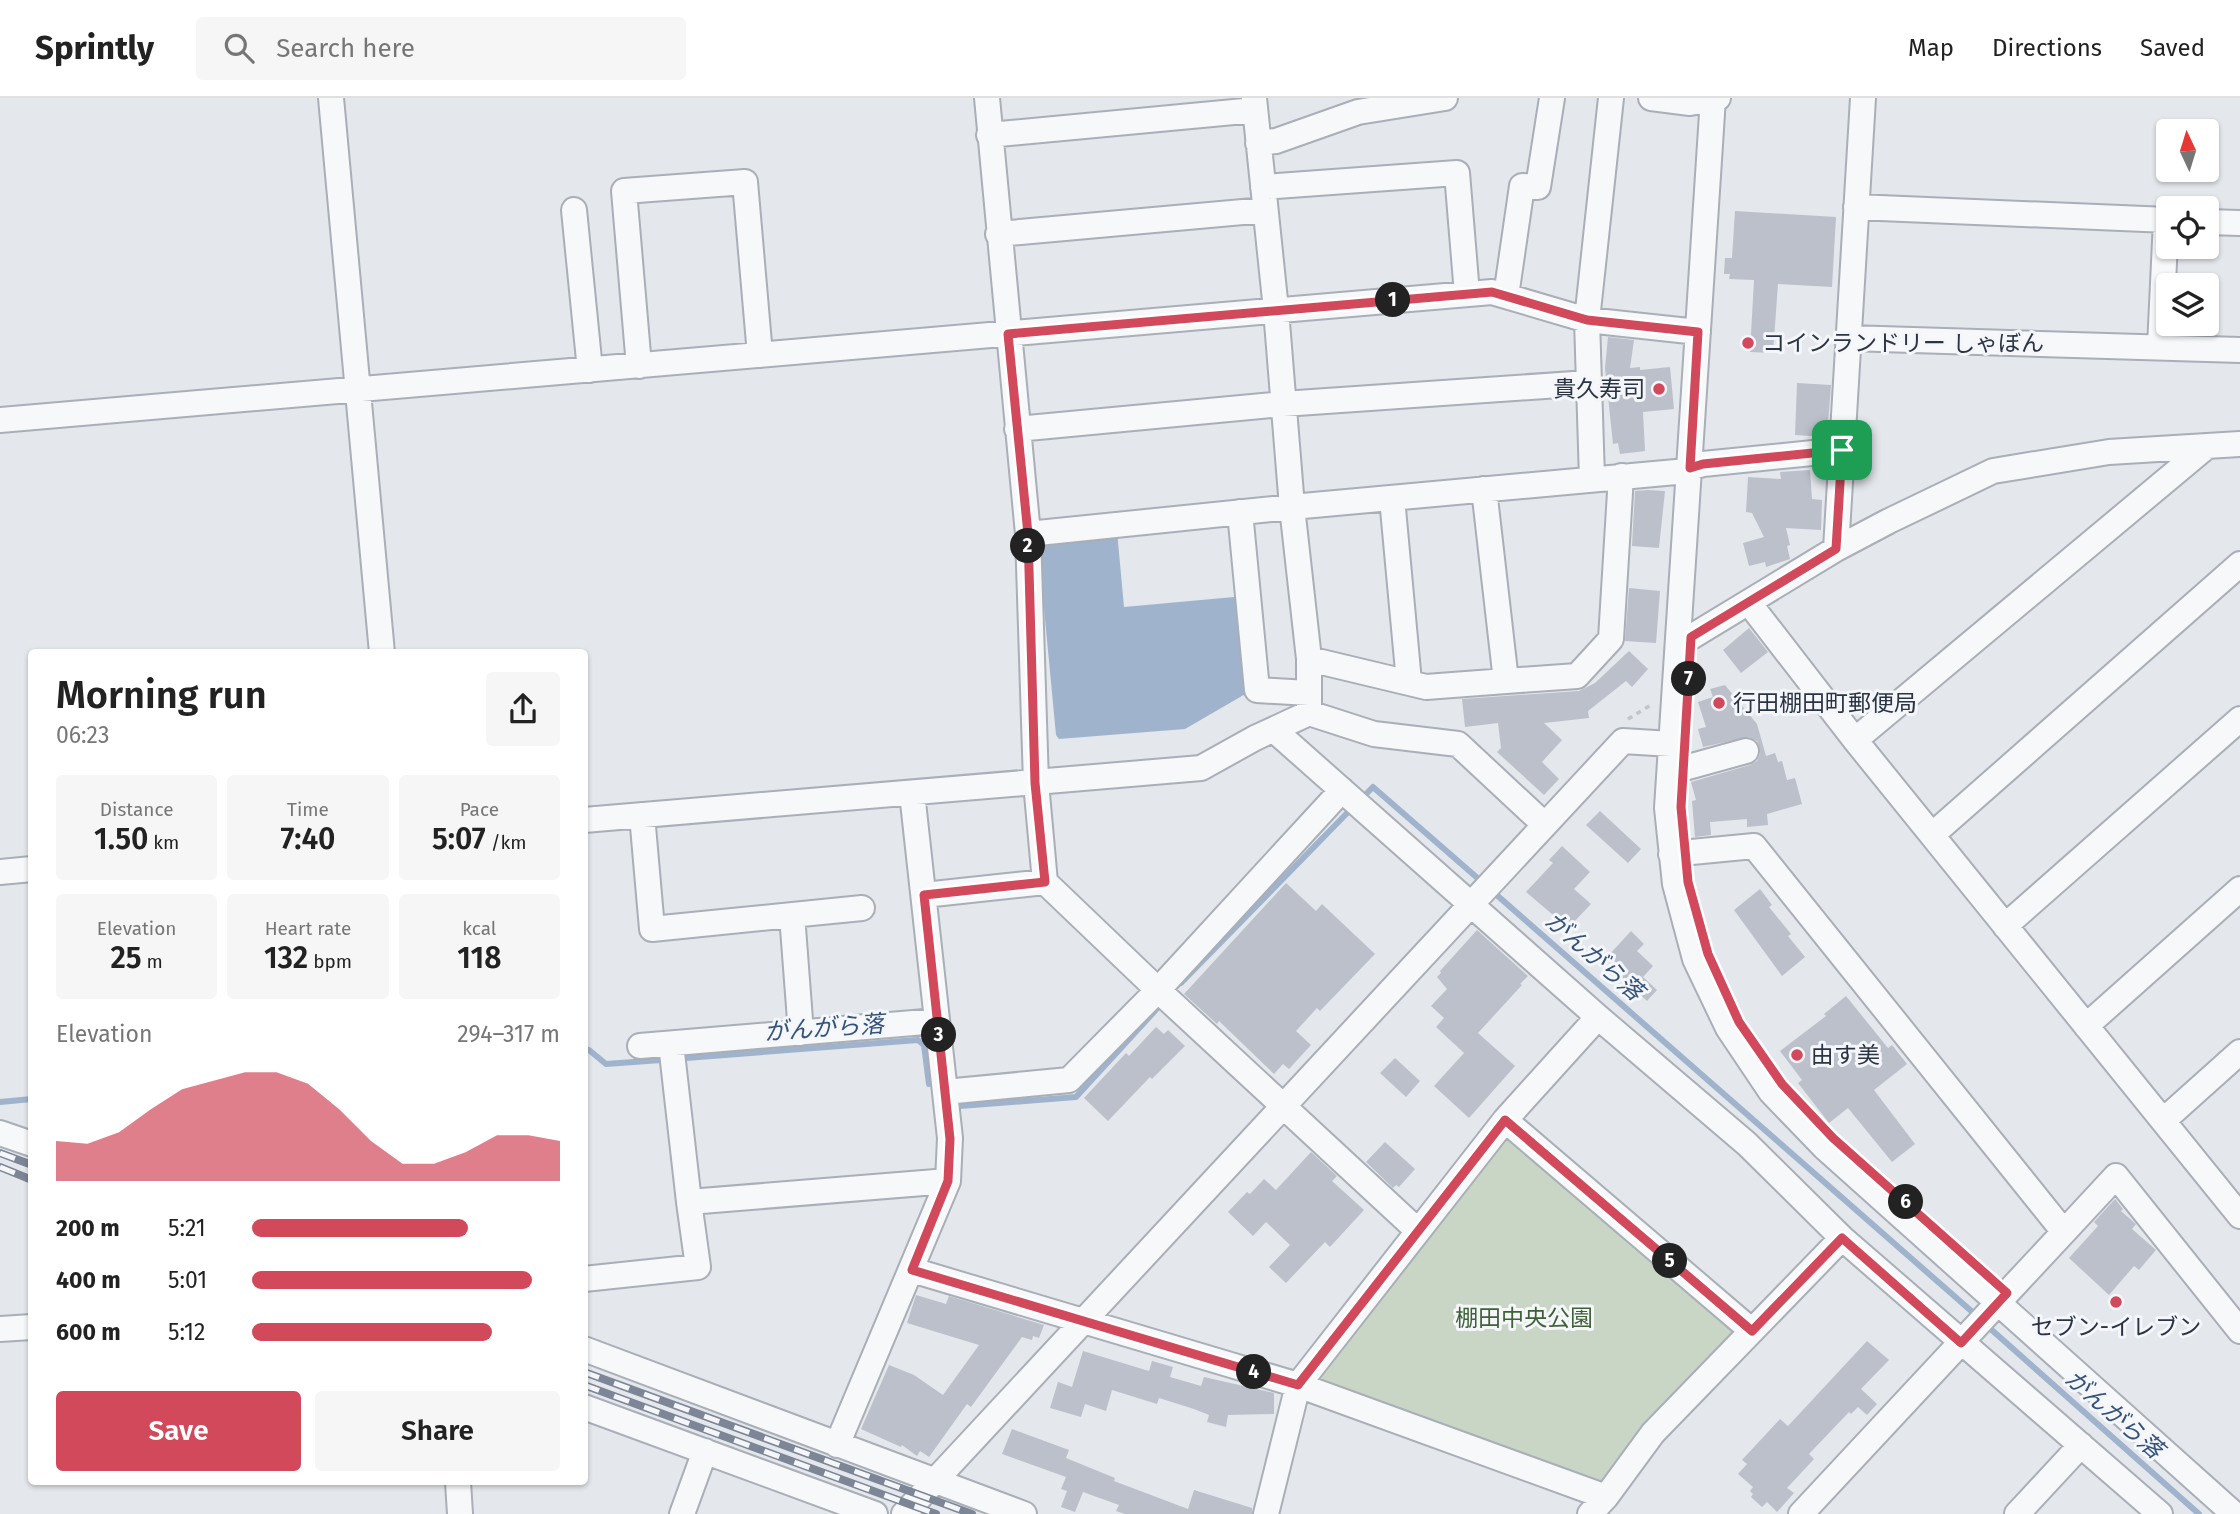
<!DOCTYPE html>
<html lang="en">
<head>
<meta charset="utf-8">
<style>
	:root { --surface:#fff; --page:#f6f6f6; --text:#222; --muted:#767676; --line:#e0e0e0; --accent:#d1495b }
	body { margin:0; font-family:"Fira Sans","Noto Sans JP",sans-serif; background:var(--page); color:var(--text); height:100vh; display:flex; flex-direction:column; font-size:26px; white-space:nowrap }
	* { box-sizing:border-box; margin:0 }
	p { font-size:23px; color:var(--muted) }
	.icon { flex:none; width:38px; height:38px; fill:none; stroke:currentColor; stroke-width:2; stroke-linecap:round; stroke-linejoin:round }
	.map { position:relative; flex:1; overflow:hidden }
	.side { position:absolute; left:28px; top:551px; width:560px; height:836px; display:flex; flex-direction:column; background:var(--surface); border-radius:7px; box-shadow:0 2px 5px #0004 }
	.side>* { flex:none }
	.needle { width:46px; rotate:356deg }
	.buttons { position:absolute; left:2156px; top:21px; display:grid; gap:14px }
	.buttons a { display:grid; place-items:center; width:63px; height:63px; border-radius:7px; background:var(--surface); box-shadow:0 2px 5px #0004; font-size:35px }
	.pin { position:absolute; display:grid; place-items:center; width:60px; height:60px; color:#fff; margin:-30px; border-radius:14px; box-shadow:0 4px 10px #0006 }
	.km { position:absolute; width:35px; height:35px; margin:-18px; border-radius:50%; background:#222; color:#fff; font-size:19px; line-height:35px; text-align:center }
	.round { display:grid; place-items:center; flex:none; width:74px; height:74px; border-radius:7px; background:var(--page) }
	.headline { display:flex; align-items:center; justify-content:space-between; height:119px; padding:0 28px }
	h1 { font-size:38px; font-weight:600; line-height:52px }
	.metrics { display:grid; grid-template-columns:repeat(3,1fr); gap:10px; height:119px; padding:7px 28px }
	.metrics div { display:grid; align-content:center; border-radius:7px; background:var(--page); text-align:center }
	.metrics b { font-size:30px; font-weight:600 }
	.metrics small { font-size:19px; font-weight:400 }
	.metrics p { font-size:19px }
	.chart { height:196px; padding:14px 28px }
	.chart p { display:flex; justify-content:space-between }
	.chart svg { width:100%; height:126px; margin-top:7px; fill:var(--accent); opacity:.7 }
	.primary-button { display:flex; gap:14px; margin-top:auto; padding:14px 28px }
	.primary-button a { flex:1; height:80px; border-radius:7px; background:var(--accent); color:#fff; font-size:28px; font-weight:600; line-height:80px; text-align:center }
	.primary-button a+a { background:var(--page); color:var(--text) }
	ul { padding:0 28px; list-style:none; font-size:23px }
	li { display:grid; grid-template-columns:112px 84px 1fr; align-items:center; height:52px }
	li i { height:18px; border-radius:9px; background:var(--accent) }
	header { display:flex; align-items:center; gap:42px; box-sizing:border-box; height:98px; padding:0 35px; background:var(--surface); border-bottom:2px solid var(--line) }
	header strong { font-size:33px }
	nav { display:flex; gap:38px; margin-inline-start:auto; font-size:24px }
	.search { width:490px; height:63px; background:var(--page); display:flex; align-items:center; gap:18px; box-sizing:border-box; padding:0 24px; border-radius:7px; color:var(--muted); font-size:26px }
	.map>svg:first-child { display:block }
</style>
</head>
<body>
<header>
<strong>Sprintly</strong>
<div class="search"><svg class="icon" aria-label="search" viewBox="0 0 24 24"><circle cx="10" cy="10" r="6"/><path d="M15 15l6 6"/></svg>Search here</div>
<nav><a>Map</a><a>Directions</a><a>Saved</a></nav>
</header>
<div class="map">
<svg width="2240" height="1416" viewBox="0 0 2240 1416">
	<rect width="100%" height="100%" fill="#e4e7ec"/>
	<!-- green -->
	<path fill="#c9d6c5" d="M 1507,1034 L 1739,1239 L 1603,1383 L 1312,1281 Z"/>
	<!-- water -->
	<path fill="#9fb4cc" d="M 1117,433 L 1124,509 L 1245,498 L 1254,591 L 1185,631 L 1059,641 L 1056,637 L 1038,447 Z"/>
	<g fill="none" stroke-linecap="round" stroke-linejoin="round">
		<!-- stream -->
		<path stroke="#9fb4cc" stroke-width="6" d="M 1360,702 L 1373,689 L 1482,784
			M 1491,792 L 1977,1218
			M 1181,885 L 1352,710
			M 584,952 L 589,952 L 606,966 L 661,962
			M 686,960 L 918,942 L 924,947 L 929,986
			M 0,1004 L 32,1001
			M 960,1008 L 1076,999 L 1164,903
			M 1985,1226 L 2199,1416"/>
	</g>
	<!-- building -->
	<path fill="#bbc0ca" d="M 1735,113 L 1836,119 L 1832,189 L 1778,186 L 1773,255 L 1750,254 L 1754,182 L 1729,181 L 1730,176 L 1724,176 L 1725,160 L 1732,160 Z
		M 1608,239 L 1634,242 L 1630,270 L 1640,269 L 1640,272 L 1670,269 L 1674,311 L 1643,314 L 1645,353 L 1620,356 L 1618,345 L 1613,346 L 1605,270 Z
		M 1797,285 L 1831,287 L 1827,339 L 1795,337 Z
		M 1810,372 L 1812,401 L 1822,402 L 1821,432 L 1786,430 L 1790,447 L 1787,448 L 1790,461 L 1766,469 L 1765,464 L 1749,468 L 1743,445 L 1764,439 L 1752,415 L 1746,414 L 1748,379 L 1781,381 L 1780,374 Z
		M 1647,392 L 1665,393 L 1659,450 L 1632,448 L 1635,393 Z
		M 1629,490 L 1660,493 L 1656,545 L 1625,543 Z
		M 1749,530 L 1768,554 L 1741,575 L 1723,552 Z
		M 1629,553 L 1648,571 L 1632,589 L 1626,583 L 1588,613 L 1589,620 L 1544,625 L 1562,642 L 1542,664 L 1559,681 L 1544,697 L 1497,654 L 1501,650 L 1498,625 L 1465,629 L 1462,601 L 1579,593 L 1595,585 Z
		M 1725,587 L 1757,626 L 1766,658 L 1775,655 L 1778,664 L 1782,663 L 1787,682 L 1795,680 L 1802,706 L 1767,716 L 1768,727 L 1747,729 L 1747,721 L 1710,724 L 1711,737 L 1695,739 L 1692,703 L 1696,702 L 1691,684 L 1750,667 L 1757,663 L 1760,656 L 1757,643 L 1749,639 L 1703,649 L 1698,631 L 1706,629 L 1698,604 L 1713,599 L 1710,591 Z
		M 1600,713 L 1641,751 L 1628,765 L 1586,727 Z
		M 1562,748 L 1590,774 L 1574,791 L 1591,806 L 1572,826 L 1569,823 L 1565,827 L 1526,794 L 1553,765 L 1549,762 Z
		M 1286,785 L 1316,813 L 1322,806 L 1375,856 L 1320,913 L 1317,910 L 1296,933 L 1311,947 L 1289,971 L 1283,966 L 1274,976 L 1219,923 L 1217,926 L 1184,896 Z
		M 1760,791 L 1772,807 L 1769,809 L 1791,836 L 1788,838 L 1805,859 L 1782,878 L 1734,812 Z
		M 1477,832 L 1528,878 L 1520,886 L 1522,887 L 1478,935 L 1515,968 L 1469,1020 L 1434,988 L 1464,955 L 1436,929 L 1444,920 L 1431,908 L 1447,891 L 1437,879 L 1441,875 L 1440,873 Z
		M 1631,833 L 1644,846 L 1637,853 L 1653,868 L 1643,879 L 1657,892 L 1647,903 L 1621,879 L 1626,874 L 1608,858 Z
		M 1846,898 L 1888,950 L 1892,947 L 1907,966 L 1874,992 L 1915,1046 L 1892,1064 L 1848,1010 L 1829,1025 L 1798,985 L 1802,982 L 1780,953 L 1826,918 L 1824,916 Z
		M 1156,929 L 1164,936 L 1168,932 L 1185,948 L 1152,981 L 1150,979 L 1108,1023 L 1084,1000 L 1126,955 L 1129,958 Z
		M 1395,960 L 1420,983 L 1406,999 L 1380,975 Z
		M 1385,1044 L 1415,1071 L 1399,1089 L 1396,1087 L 1393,1090 L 1366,1064 Z
		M 1311,1054 L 1337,1078 L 1332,1083 L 1364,1112 L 1330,1149 L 1325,1144 L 1286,1185 L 1269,1169 L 1290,1147 L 1266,1124 L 1253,1138 L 1228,1114 L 1247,1094 L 1250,1096 L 1264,1081 L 1276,1092 Z
		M 2115,1101 L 2123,1111 L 2121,1113 L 2136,1126 L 2132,1131 L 2156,1152 L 2139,1172 L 2134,1168 L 2109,1197 L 2069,1160 L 2098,1128 L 2094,1124 Z
		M 916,1197 L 946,1206 L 949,1198 L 1044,1227 L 1039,1240 L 1033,1238 L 1032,1242 L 1022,1239 L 971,1309 L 967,1306 L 929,1359 L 920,1353 L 917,1358 L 902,1347 L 901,1349 L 861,1331 L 889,1267 L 914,1277 L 943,1297 L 979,1247 L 907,1225 Z
		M 1867,1243 L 1889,1262 L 1861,1291 L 1877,1306 L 1867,1317 L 1858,1309 L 1851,1316 L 1849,1314 L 1809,1356 L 1814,1361 L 1787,1390 L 1794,1395 L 1777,1414 L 1767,1404 L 1762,1409 L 1751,1399 L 1753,1396 L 1750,1393 L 1753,1389 L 1738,1376 L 1747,1366 L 1742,1362 L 1780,1321 L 1788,1328 Z
		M 1083,1253 L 1149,1273 L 1152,1263 L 1173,1269 L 1170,1279 L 1201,1288 L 1204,1279 L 1274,1295 L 1274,1316 L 1228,1317 L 1226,1329 L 1207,1324 L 1209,1317 L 1194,1311 L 1159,1300 L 1157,1306 L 1112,1292 L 1106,1313 L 1085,1306 L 1081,1319 L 1050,1310 L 1058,1284 L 1072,1289 Z
		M 1012,1331 L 1069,1352 L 1066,1360 L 1115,1380 L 1114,1383 L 1188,1411 L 1194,1392 L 1252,1410 L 1252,1416 L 1125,1416 L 1116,1413 L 1119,1407 L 1083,1394 L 1075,1414 L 1061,1409 L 1067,1393 L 1061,1391 L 1066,1379 L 1002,1356 Z"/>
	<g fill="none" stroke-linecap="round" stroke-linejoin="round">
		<!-- minor casing -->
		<g stroke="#a9aeb7" stroke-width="28">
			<path id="minor" d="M 331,0 L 382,555
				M 987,0 L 1028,436 L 1036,685 L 1045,784 L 1159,893 L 1418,1133
				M 1254,0 L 1276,212 L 1292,409 L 1309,561 L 1309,615
				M 1651,0 L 1690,5 L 1718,0
				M 1713,0 L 1667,710 L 1675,786 L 1695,861 L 1728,930 L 1771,994 L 1824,1049 L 2234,1416
				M 989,37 L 1255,12
				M 1258,45 L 1276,43 L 1358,14 L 1445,0
				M 1263,89 L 1457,75 L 1467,196
				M 1856,109 L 2168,122
				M 574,112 L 590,272
				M 2207,124 L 2240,125
				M 998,136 L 1265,112
				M 1506,198 L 1522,88 L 1538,89 L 1552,0
				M 1848,240 L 2240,252
				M 2160,249 L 2166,122
				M 639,268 L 624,93 L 745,84 L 760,257
				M 0,322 L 1492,194 L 1587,222 L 1698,234
				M 1017,331 L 1283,306 L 1588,285
				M 1592,381 L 1587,222 L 1611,0
				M 1392,400 L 1409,584
				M 1240,414 L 1257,592 L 1309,595
				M 1028,436 L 1292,409 L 1676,374 L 1703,366 L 1842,352
				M 1836,451 L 1863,0
				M 1749,505 L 1855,642 L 2240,1118
				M 1678,547 L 1836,451 L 1889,423 L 1993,373 L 2109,354 L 2240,346
				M 1309,561 L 1426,589 L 1506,583 L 1484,391
				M 1506,583 L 1577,578 L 1611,541 L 1621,378
				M 1274,632 L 1598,919 L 1747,1046 L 1842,1140 L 2160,1416
				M 1855,642 L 2206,349
				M 1670,674 L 1746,653
				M 642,717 L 652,831 L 862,810
				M 584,722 L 1201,670 L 1255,640 L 1309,615 L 1374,636 L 1458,646 L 1545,727
				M 1932,737 L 2240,466
				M 1671,756 L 1754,748 L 2064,1134 L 1801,1416
				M 0,774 L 32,771
				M 924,797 L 1045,784
				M 792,817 L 801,935
				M 2005,828 L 2240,621
				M 2086,928 L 2240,791
				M 671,946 L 689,1104
				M 640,948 L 937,923
				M 945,994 L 1069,982 L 1158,892 L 1342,692
				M 1505,1022 L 1752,1233
				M 2164,1022 L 2240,954
				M 0,1035 L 32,1046
				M 2064,1134 L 2116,1078 L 2240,1233
				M 912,1172 L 1298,1287 L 1606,1399
				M 584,1181 L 698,1169 L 689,1104 L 948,1083
				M 0,1231 L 32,1229
				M 584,1251 L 1024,1416
				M 584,1309 L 875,1416
				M 837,1347 L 948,1083 L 950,1040 L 912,695
				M 458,1384 L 460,1416
				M 682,1416 L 705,1353
				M 904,1416 L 1623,643 L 1671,646
				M 1266,1416 L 1298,1287 L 1505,1022 L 1598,919
				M 1590,1416 L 1606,1399 L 1653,1335 L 1842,1140
				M 2017,1416 L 2081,1347"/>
		</g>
		<!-- path -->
		<path stroke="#c2c5cb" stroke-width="3.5" stroke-dasharray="5 5" stroke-linecap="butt" d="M 1628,621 L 1651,607"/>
		<!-- minor -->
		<use href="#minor" stroke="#f7f8fa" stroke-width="24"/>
		<!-- rail casing -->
		<g stroke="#7d8696" stroke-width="8">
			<path id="rail" d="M 0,1055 L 32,1067
				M 0,1069 L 32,1082
				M 584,1274 L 972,1416
				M 584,1287 L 936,1416"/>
		</g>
		<!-- rail -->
		<use href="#rail" stroke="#f4f6f9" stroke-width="5" stroke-dasharray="16" stroke-linecap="butt"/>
	</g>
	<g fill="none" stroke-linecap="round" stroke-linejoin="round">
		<!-- route casing -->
		<g stroke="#fff" stroke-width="14">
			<path id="route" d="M 1492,194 L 1587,222 L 1698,234 L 1690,370 L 1703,366 L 1842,352 L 1836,451 L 1691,539 L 1681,709 L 1688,784 L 1708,856 L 1739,924 L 1782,986 L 1833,1040 L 2007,1195 L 1961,1245 L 1842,1140 L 1752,1233 L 1505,1022 L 1298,1287 L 912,1172 L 948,1083 L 950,1041 L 924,797 L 1045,784 L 1035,685 L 1028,436 L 1008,236 Z"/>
		</g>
		<!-- route -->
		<use href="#route" stroke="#d1495b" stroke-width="9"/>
	</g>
	<!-- markers -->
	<g fill="#d1495b" stroke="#f4f6f9" stroke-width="2.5">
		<circle cx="1748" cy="245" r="7"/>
		<circle cx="1659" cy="291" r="7"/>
		<circle cx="1719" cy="605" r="7"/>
		<circle cx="1797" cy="957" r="7"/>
		<circle cx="2116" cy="1204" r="7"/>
	</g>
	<g text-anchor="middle" stroke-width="6" stroke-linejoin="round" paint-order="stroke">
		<!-- poi labels -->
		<g font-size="23" fill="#2b3445" stroke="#f4f6f9" text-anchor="start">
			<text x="1762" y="253">コインランドリー しゃぼん</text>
			<text x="1645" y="299" text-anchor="end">貴久寿司</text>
			<text x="1733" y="613">行田棚田町郵便局</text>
			<text x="1811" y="965">由す美</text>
			<text x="2116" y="1237" text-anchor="middle">セブン-イレブン</text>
		</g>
		<!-- park labels -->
		<g font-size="23" fill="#3f6138" stroke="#f4f6f9">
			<text x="1524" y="1228">棚田中央公園</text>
		</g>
		<!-- water labels -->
		<g font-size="24" font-style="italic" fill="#34527a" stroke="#f4f6f9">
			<text transform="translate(1594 858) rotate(41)" y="8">がんがら落</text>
			<text transform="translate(824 930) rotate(-4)" y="8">がんがら落</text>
			<text transform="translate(2114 1316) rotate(41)" y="8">がんがら落</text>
		</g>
	</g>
</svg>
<div class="buttons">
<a><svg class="needle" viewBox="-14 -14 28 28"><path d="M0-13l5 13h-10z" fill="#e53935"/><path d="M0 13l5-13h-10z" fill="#767676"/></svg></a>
<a><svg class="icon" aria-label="locate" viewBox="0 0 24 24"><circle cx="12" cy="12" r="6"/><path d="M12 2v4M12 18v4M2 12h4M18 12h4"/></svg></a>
<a><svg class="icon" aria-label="layers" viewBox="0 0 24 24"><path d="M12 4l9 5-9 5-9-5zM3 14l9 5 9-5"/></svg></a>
</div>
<div class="pin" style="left:1842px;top:352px;background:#1e9e55"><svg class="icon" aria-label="arrive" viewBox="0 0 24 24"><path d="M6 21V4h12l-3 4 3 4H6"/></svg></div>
<b class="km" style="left:1393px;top:202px">1</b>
<b class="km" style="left:1028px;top:448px">2</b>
<b class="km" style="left:939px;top:937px">3</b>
<b class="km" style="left:1254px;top:1274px">4</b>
<b class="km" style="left:1670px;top:1163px">5</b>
<b class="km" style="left:1906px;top:1104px">6</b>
<b class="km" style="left:1689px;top:581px">7</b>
<section class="side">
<div class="headline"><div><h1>Morning run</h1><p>06:23</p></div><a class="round"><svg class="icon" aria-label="share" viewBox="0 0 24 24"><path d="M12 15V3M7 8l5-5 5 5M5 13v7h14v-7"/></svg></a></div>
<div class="metrics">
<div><p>Distance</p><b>1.50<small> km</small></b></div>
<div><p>Time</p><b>7:40</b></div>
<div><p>Pace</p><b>5:07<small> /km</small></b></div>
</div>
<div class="metrics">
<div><p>Elevation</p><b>25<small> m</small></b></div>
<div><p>Heart rate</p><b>132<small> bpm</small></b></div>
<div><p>kcal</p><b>118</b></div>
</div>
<div class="chart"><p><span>Elevation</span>294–317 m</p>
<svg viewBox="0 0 160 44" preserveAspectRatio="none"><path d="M0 44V30L10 31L20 27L30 19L40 12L50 9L60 6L70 6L80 10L90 19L100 30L110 38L120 38L130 34L140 28L150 28L160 30V44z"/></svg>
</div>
<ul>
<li><b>200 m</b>5:21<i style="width:70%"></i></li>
<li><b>400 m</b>5:01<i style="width:91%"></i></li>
<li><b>600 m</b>5:12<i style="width:78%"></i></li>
</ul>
<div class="primary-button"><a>Save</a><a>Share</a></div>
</section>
</div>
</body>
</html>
